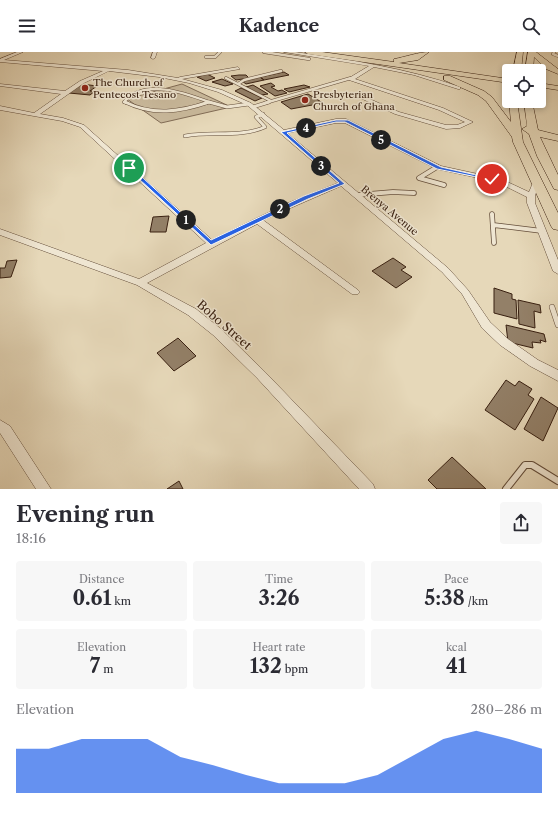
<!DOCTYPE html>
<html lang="en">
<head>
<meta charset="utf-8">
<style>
	:root { --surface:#fff; --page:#f7f7f7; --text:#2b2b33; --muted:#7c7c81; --accent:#2563eb }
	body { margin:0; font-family:"Libre Caslon Text",serif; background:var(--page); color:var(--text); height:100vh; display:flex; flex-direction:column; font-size:15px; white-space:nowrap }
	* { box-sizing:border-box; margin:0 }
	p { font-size:13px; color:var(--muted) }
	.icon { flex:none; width:22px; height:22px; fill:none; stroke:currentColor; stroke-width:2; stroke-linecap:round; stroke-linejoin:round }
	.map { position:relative; height:437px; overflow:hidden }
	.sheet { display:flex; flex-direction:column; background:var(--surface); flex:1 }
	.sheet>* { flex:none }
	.tools { position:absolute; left:502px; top:12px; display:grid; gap:8px }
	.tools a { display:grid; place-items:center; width:44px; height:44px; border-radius:4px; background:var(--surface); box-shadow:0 2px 6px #0003; font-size:20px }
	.pin { position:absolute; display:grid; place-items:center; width:34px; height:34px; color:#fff; margin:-17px; border:2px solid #fff; border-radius:50%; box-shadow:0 1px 4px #0007 }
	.km { position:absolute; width:20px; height:20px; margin:-10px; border-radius:50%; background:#222; color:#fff; font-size:11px; line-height:20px; text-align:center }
	.round { display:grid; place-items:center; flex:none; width:42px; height:42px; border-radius:4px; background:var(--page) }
	.headline { display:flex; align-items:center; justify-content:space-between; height:68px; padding:0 16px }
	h1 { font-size:22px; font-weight:700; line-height:30px }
	.metrics { display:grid; grid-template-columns:repeat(3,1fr); gap:6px; height:68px; padding:4px 16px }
	.metrics div { display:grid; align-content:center; border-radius:4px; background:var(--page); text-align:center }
	.metrics b { font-size:20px; font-weight:700 }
	.metrics small { font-size:11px; font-weight:400 }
	.metrics p { font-size:11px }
	.chart { height:112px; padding:8px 16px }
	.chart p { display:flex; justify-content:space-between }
	.chart svg { width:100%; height:72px; margin-top:4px; fill:var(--accent); opacity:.7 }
	header { display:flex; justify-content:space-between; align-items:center; height:52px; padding:0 16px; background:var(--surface); font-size:18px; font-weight:700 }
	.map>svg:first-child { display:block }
</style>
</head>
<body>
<header><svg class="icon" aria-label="menu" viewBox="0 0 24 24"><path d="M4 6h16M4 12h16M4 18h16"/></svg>Kadence<svg class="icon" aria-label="search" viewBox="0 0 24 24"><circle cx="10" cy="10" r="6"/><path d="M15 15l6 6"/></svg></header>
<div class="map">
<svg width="558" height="437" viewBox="0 0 558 437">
	<rect width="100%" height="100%" fill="#e6d8b9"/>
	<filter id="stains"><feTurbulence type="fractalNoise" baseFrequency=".005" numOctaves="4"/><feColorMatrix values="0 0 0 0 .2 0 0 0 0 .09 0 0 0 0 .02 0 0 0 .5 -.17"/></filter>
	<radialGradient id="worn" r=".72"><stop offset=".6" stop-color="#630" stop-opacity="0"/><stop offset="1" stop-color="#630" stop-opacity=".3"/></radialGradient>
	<!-- green -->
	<path fill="#c9b99c" stroke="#816c56" d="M 182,32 L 231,55 L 161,71 L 127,47 Z"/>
	<!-- building -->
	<path fill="#938068" stroke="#392011" d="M 284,20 L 289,23 L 264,28 L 260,25 Z
		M 207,22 L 215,26 L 206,29 L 197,25 Z
		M 239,23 L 246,23 L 249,26 L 236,28 L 231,24 Z
		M 260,25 L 264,28 L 246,32 L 242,29 Z
		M 222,27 L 233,32 L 225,34 L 212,30 Z
		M 271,31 L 275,34 L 271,35 L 278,39 L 282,38 L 287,41 L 275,44 L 260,34 Z
		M 82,32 L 97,34 L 90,39 L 95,39 L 90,43 L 69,41 Z
		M 253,33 L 268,42 L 261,43 L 246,35 Z
		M 304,33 L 310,35 L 289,40 L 284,37 Z
		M 241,36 L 262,46 L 255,49 L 235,39 Z
		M 308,42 L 323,51 L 291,57 L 281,50 Z
		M 169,164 L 166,180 L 150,180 L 153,165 Z
		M 393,206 L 406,215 L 401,218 L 412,225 L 396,236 L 372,219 Z
		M 17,208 L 11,225 L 0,226 L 0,216 L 5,216 L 7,209 Z
		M 494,236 L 512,242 L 512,247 L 516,248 L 517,267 L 494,261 Z
		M 518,248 L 540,253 L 541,261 L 534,259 L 535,276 L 519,272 Z
		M 506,273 L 544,282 L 546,290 L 540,288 L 541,291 L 532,290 L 533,296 L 508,290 Z
		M 178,286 L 196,304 L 174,319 L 157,301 Z
		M 506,328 L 515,334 L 519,329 L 532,337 L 528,343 L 534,347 L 515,378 L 485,358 Z
		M 541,345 L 558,356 L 543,389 L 524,377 Z
		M 452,405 L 486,437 L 437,437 L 428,428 Z
		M 179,429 L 183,437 L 167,437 Z"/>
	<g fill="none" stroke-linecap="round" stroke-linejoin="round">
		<!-- service-far4 casing -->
		<g stroke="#644e3b" stroke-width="3.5">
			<path id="service-far4" d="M 264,0 L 309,7
				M 554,0 L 553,2 L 558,4
				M 206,5 L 215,5 L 220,0
				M 226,26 L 271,49
				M 238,32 L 244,28 L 281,19
				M 209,50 L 211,51
				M 127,51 L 124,50 C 144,26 185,41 209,50
				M 206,51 L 209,50
				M 265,51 L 351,26"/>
		</g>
		<!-- service-far3 casing -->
		<g stroke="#644e3b" stroke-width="4">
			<path id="service-far3" d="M 125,50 C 153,64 180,60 209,50
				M 209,50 L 227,55 L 249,52
				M 253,55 L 269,50
				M 185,84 C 211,79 241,86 265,75 L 256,65 L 263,62
				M 435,116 L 437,115"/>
		</g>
		<!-- service-far2 casing -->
		<g stroke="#644e3b" stroke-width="5.5">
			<path id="service-far2" d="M 437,115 L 419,126 L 444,133
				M 357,143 L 393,140 L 414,141
				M 492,162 L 494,191
				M 493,173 L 542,179"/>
		</g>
		<!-- service-far1 casing -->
		<g stroke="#644e3b" stroke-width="6">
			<path id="service-far1" d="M 552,255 L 558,273"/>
		</g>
		<!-- service casing -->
		<g stroke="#644e3b" stroke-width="8">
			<path id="service" d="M 506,437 L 525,413 L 532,413 L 558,429"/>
		</g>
		<!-- minor casing -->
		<g stroke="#644e3b" stroke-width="1">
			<path id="minor" d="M 17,0 L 23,0 L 4,8 L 128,18 L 178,26 L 180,25 L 238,15 L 240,17 L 182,27 L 222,38 L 251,51 L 284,78 L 336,67 L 346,67 L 441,114 L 501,127 L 529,140 L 535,126 L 539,126 L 540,127 L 535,144 L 535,151 L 558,208 L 558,222 L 553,219 L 527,151 L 527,145 L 497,130 L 437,117 L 345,71 L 336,71 L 287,81 L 448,216 L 468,238 L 490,270 L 508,287 L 538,308 L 558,318 L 558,329 L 530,314 L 500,293 L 482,276 L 462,242 L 442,220 L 341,134 L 263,168 L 358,238 L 360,240 L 358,242 L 352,242 L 257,172 L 147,231 L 196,257 L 221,277 L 265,320 L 373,432 L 375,437 L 359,437 L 257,326 L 213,283 L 188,263 L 137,233 L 0,183 L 0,177 L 139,227 L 206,191 L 80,75 L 62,69 L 0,58 L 0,54 L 34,61 L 61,42 L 0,34 L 0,32 L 65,39 L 80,29 L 103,19 L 0,10 L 0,7 ZM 109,19 L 159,25 L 189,31 L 218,40 L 247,53 L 338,131 L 288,151 L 212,188 L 84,73 L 63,66 L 40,62 L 84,31 Z
				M 153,0 L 157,0 L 155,6 L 153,7 L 151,6 Z
				M 284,0 L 295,0 C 351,8 406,16 460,35 L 460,37 L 458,37 L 414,23 L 374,15 L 355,27 L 443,56 L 473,70 L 460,76 L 446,77 L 395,62 L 358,45 L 363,44 L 399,60 L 446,73 L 457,73 L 465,70 L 439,58 L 349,28 L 349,26 L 369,14 Z
				M 0,368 L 10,374 L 51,437 L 36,437 L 0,381 Z"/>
		</g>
		<!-- trunk casing -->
		<g stroke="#392011" stroke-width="1">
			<path id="trunk" d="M 305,0 L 322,0 L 394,10 L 394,7 C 405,5 419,0 429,0 L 418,8 L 399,11 L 509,27 L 509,31 L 308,2 Z
				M 517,0 L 523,0 L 521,19 L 513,19 Z
				M 528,0 L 536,0 L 558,17 L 558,22 L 546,17 L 534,5 L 533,19 L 525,19 Z
				M 444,24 L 450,24 L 484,39 L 492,45 L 511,70 L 509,49 L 517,49 L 523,90 L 558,161 L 558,178 L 553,177 L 551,174 L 513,90 L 512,85 L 486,49 L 478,43 L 444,28 Z
				M 539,31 L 558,34 L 558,38 L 539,35 Z
				M 524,49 L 532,49 L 538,78 L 558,83 L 558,89 L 540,85 L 558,123 L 558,138 L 554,137 L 537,104 L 529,82 L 522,77 L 527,74 Z"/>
		</g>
		<!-- service-far4 -->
		<use href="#service-far4" stroke="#efe6d2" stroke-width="2.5"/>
		<!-- service-far3 -->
		<use href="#service-far3" stroke="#efe6d2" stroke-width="3"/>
		<!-- service-far2 -->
		<use href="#service-far2" stroke="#efe6d2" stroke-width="4"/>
		<!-- service-far1 -->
		<use href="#service-far1" stroke="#efe6d2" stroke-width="5"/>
		<!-- service -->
		<use href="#service" stroke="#efe6d2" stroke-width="6"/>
		<!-- minor -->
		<use href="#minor" fill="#efe6d2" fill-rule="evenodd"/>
		<!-- trunk -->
		<use href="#trunk" fill="#e6d8b9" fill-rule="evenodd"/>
	</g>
	<!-- route -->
	<path fill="#2563eb" stroke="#fff" d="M 336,68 L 348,68 L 441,115 L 494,127 L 492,128 L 437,117 L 345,70 L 336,70 L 287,81 L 345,132 L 308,147 L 211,193 L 127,116 L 131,115 L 211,188 L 304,144 L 339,131 L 281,80 Z"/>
	<!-- markers -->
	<g fill="#8f2418" stroke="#efe6d2" stroke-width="1.5">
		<circle cx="85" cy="36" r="4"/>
		<circle cx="305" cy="48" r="4"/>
	</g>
	<g text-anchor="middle" stroke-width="3" stroke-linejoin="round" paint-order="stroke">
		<!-- far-poi labels -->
		<g font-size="10" fill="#392011" stroke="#efe6d2" text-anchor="start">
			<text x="93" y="34">The Church of<tspan x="93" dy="12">Pentecost Tesano</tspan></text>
			<text x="313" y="46">Presbyterian<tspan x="313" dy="12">Church of Ghana</tspan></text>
		</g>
		<!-- far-street labels -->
		<g font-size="10" fill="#392011" stroke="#efe6d2">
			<text transform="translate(390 158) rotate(40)" y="4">Brenya Avenue</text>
		</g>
		<!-- street labels -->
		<g font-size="12" fill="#392011" stroke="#efe6d2">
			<text transform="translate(224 273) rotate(41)" y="4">Bobo Street</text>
		</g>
	</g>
	<rect width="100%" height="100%" filter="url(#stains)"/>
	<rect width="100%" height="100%" fill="url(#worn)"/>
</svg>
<div class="tools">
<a><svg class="icon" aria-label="locate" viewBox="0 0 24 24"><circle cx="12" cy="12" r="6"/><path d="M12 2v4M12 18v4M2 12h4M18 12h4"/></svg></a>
</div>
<div class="pin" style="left:129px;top:116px;background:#1e9e55"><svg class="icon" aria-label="arrive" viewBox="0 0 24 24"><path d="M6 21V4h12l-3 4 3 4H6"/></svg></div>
<div class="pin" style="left:492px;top:127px;background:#d93025"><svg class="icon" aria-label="check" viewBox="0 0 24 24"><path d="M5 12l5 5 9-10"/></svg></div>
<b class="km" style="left:186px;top:168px">1</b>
<b class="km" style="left:280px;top:157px">2</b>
<b class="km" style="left:321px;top:114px">3</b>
<b class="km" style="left:306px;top:76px">4</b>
<b class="km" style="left:381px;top:88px">5</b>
</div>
<section class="sheet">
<div class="headline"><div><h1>Evening run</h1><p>18:16</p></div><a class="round"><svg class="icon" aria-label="share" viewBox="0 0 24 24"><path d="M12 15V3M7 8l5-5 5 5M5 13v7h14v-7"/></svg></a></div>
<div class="metrics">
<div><p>Distance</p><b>0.61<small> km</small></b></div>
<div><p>Time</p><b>3:26</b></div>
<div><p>Pace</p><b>5:38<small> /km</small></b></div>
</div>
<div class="metrics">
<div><p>Elevation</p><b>7<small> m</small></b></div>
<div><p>Heart rate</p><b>132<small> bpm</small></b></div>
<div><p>kcal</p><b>41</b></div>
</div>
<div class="chart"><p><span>Elevation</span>280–286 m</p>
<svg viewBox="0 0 160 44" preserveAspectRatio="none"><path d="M0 44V17L10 17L20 11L30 11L40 11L50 22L60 27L70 33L80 38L90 38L100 38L110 33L120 22L130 11L140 6L150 11L160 17V44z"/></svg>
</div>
</section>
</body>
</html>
